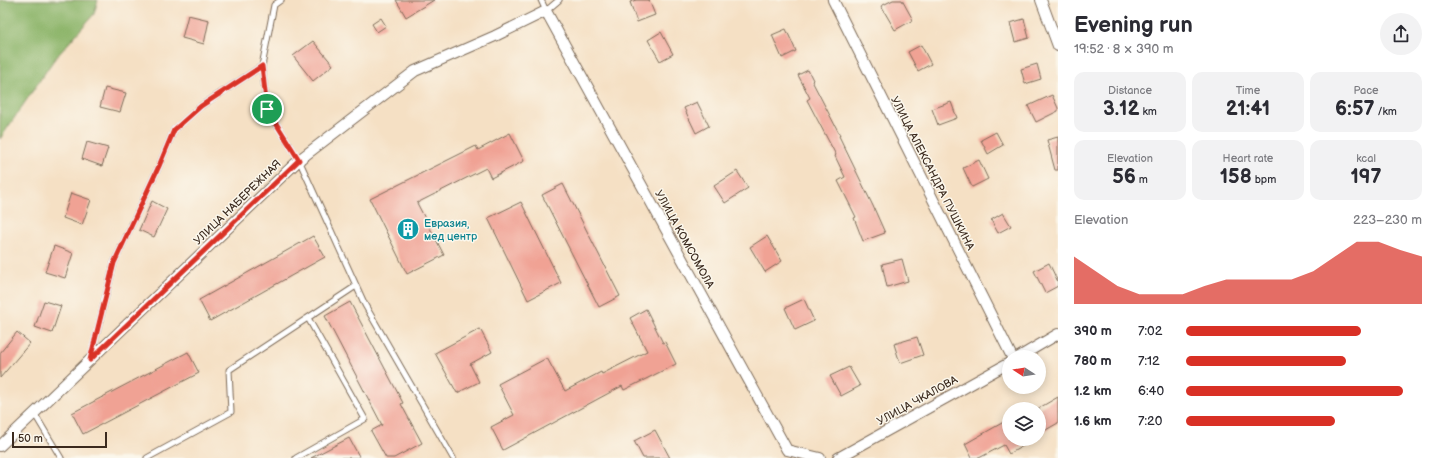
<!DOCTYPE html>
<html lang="en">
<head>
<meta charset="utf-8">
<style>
	:root { --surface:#fff; --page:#f2f2f3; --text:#2b2b33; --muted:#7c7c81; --accent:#d93025 }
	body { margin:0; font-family:"Balsamiq Sans",sans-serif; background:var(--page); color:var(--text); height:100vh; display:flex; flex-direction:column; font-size:15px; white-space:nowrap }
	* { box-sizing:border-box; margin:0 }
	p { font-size:13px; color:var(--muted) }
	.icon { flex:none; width:22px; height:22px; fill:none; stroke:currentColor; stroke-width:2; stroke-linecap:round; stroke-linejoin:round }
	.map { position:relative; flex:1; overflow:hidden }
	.sheet { display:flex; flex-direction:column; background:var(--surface); width:380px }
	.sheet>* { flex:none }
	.needle { width:26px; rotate:282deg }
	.buttons { position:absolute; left:1002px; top:350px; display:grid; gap:8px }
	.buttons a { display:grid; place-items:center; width:44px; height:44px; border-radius:50%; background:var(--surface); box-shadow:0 2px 10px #0003; font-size:20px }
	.scale { position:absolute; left:12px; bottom:10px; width:95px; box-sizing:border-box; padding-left:4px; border:2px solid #3b2a1e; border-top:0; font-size:11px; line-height:14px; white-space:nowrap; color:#3b2a1e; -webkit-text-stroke:3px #fbf7ec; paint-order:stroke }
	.pin { position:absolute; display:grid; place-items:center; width:34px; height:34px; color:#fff; margin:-17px; border:2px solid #fff; border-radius:50%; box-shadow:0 1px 4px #0007 }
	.round { display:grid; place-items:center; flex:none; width:42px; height:42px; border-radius:21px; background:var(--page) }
	.head { display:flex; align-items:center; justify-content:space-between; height:68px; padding:0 16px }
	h1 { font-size:22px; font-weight:700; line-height:30px }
	.metrics { display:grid; grid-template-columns:repeat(3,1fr); gap:6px; height:68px; padding:4px 16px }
	.metrics div { display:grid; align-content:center; border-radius:10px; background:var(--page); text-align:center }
	.metrics b { font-size:20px; font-weight:700 }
	.metrics small { font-size:11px; font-weight:400 }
	.metrics p { font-size:11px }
	.chart { height:112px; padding:8px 16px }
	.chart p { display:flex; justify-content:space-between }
	.chart svg { width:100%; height:72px; margin-top:4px; fill:var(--accent); opacity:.7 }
	ul { padding:0 16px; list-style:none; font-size:13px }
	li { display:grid; grid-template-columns:64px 48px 1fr; align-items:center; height:30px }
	li i { height:10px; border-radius:5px; background:var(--accent) }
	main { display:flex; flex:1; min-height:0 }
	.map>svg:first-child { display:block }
</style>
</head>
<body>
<main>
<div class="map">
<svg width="1058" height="458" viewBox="0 0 1058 458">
	<rect width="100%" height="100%" fill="#fbf7ec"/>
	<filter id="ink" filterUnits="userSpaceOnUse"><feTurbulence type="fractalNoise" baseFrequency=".025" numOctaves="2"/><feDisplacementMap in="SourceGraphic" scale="8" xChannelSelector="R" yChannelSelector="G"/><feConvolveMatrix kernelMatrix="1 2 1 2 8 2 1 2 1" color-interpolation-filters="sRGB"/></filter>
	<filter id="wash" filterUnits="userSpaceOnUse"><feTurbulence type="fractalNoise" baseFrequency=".012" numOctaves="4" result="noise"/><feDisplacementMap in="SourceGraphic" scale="16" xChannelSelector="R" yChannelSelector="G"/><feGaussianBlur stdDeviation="0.9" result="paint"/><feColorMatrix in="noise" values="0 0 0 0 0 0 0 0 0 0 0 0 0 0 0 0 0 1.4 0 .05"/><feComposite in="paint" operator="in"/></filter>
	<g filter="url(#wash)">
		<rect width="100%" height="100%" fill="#f5e0c4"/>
		<!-- forest -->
		<path fill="#8db56b" stroke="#647044" d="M 0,0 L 98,0 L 94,14 L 53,61 L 0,139 Z"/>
		<g id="blocks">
			<!-- building -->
			<path fill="#f0a294" d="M 396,0 L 434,0 L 406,17 Z
				M 636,0 L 649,0 L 655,15 L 637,22 L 630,2 Z
				M 893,0 L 902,0 L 913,20 L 895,30 L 881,6 Z
				M 188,15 L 209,20 L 204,44 L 182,38 Z
				M 381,18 L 386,26 L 377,32 L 372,24 Z
				M 1024,19 L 1029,38 L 1015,42 L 1010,23 Z
				M 786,29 L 796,51 L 782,58 L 772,35 Z
				M 661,32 L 673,54 L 660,61 L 648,40 Z
				M 313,41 L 333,65 L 313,81 L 293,56 Z
				M 921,45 L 931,64 L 918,71 L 908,52 Z
				M 1037,64 L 1041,79 L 1025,84 L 1021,69 Z
				M 808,70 L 813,80 L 812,81 L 840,135 L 839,136 L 873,206 L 885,233 L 863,241 L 854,218 L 856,217 L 838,181 L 845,177 L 835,156 L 836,155 L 807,100 L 810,98 L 798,75 Z
				M 105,88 L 126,93 L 120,112 L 100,107 Z
				M 1052,95 L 1058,108 L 1058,111 L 1036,122 L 1028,106 Z
				M 697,102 L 709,126 L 696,133 L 684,108 Z
				M 951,102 L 957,118 L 938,125 L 932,109 Z
				M 996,132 L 1003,145 L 988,154 L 981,140 Z
				M 510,133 L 524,161 L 491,178 L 486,168 L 417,203 L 444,255 L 407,274 L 370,199 L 476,146 L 478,150 Z
				M 1058,137 L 1058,170 L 1055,170 L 1047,140 Z
				M 87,142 L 108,148 L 102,166 L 82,159 Z
				M 979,160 L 988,179 L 972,187 L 963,168 Z
				M 737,171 L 748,188 L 725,203 L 714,186 Z
				M 563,184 L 620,296 L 599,307 L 542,195 Z
				M 71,193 L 91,200 L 82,225 L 63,218 Z
				M 152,201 L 167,209 L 154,237 L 139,230 Z
				M 521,202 L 561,283 L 528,300 L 488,218 Z
				M 1003,213 L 1011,226 L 998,233 L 991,220 Z
				M 313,236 L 325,257 L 210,321 L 199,300 Z
				M 767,236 L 782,261 L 765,272 L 750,247 Z
				M 54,246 L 73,253 L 65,278 L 45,272 Z
				M 902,259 L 908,281 L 887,287 L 882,264 Z
				M 1049,263 L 1058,282 L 1058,286 L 1045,293 L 1034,271 Z
				M 804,299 L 814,321 L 795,330 L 785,308 Z
				M 44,301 L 61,306 L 52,333 L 35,327 Z
				M 350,302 L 403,403 L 401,404 L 422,443 L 394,458 L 386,458 L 371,431 L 382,425 L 325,316 Z
				M 646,309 L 663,343 L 665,342 L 676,364 L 624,390 L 622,386 L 503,450 L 491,427 L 514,415 L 498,384 L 547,358 L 565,391 L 601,372 L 602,374 L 647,351 L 630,318 Z
				M 480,329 L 492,352 L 470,364 L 479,382 L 457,393 L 435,353 Z
				M 17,332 L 30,343 L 0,378 L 0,353 Z
				M 917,337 L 923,355 L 900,363 L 894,344 Z
				M 188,352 L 199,373 L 83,434 L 72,413 Z
				M 849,367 L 860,386 L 841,396 L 830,376 Z
				M 1058,397 L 1058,423 L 1044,431 L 1039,422 L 1039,408 Z
				M 1009,419 L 1009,439 L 1035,439 L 1009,454 L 1004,445 L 979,458 L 972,458 L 965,444 Z
				M 655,430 L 670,458 L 643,458 L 634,441 Z
				M 349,438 L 360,458 L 311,458 Z"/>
		</g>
	</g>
	<g filter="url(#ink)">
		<use href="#blocks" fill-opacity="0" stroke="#7c6a58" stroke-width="1"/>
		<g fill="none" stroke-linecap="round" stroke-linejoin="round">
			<!-- lane casing -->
			<g stroke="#7c6a58" stroke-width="7">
				<path id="lane" d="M 281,0 L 274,5 L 262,66 L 267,109 L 299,160 L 365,305 L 453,458
					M 541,0 L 546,11 L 559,0
					M 91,357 L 114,263 L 159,166 L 174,130 L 201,106 L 262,66
					M 34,413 L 61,458
					M 147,458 L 231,412 L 229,370 L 356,286
					M 296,458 L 365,419 L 308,318"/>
			</g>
			<!-- street casing -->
			<g stroke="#7c6a58" stroke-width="12">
				<path id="street" d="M 833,0 L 1012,357
					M 1041,0 L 1058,46
					M 1019,357 L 1058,334
					M 0,446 L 299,160 L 415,71 L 495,36 L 546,11 L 787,450 L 820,458
					M 838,458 L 1009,363"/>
			</g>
			<!-- lane -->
			<use href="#lane" stroke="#fff" stroke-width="5"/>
			<!-- street -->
			<use href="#street" stroke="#fff" stroke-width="10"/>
		</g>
	</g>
	<g fill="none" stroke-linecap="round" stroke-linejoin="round" filter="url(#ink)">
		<!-- route casing -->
		<g stroke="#fff" stroke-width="8">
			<path id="route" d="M 262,66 L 267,109 L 299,160 L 90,360 L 114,263 L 159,166 L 174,130 L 201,106 Z"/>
		</g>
		<!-- route -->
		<use href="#route" stroke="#d93025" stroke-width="5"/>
	</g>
	<!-- icons -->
	<defs>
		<g id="building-disc" transform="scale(1.15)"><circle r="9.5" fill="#0f9aa8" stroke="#fbf7ec"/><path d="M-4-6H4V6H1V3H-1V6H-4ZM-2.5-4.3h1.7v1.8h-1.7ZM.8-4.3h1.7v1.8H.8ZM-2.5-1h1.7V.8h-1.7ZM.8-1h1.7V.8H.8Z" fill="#fff"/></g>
	</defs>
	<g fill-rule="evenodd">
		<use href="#building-disc" x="408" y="229"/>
	</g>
	<g text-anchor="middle" stroke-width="3" stroke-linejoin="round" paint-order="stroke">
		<!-- street labels -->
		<g font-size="11" fill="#3b2a1e" stroke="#fbf7ec">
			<text transform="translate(933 173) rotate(63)" y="4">УЛИЦА АЛЕКСАНДРА ПУШКИНА</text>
			<text transform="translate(237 202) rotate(-44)" y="4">УЛИЦА НАБЕРЕЖНАЯ</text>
			<text transform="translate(685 239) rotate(61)" y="4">УЛИЦА КОМСОМОЛА</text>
			<text transform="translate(917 400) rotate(-29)" y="4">УЛИЦА ЧКАЛОВА</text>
		</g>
		<!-- culture labels -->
		<g font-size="11" fill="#0d838f" stroke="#fbf7ec" text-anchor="start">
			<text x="424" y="227">Евразия,<tspan x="424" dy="13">мед центр</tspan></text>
		</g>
	</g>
</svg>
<div class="buttons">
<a><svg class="needle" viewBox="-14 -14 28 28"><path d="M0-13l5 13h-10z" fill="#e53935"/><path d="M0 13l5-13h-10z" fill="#7c7c81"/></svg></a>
<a><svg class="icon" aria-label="layers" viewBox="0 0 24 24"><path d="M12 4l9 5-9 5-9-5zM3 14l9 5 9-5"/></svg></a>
</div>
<div class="scale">50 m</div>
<div class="pin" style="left:267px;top:109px;background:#1e9e55"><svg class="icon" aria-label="arrive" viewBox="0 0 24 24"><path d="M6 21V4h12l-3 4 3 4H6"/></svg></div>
</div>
<section class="sheet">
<div class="head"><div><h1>Evening run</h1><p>19:52 · 8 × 390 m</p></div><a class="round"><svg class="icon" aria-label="share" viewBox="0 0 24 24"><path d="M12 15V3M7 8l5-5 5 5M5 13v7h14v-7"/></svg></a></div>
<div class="metrics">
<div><p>Distance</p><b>3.12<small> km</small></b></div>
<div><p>Time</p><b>21:41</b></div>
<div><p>Pace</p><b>6:57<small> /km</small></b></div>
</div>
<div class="metrics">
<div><p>Elevation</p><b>56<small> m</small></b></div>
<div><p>Heart rate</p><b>158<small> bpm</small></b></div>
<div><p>kcal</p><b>197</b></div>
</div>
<div class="chart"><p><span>Elevation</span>223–230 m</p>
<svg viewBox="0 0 160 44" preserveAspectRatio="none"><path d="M0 44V15L10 24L20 33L30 38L40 38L50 38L60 33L70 29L80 29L90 29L100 29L110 24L120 15L130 6L140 6L150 11L160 15V44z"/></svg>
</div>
<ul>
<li><b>390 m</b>7:02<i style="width:74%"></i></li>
<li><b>780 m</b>7:12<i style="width:68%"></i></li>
<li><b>1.2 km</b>6:40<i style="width:92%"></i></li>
<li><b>1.6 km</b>7:20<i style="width:63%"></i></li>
</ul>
</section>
</main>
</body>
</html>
